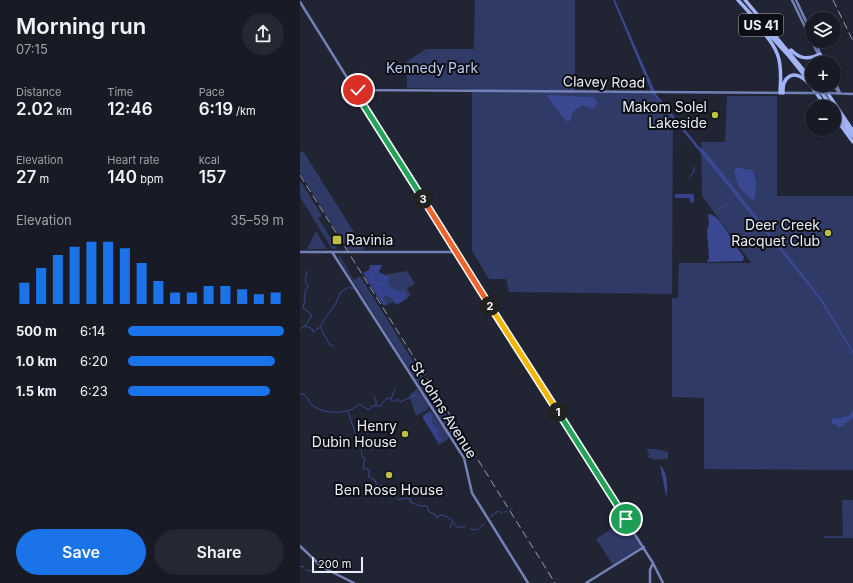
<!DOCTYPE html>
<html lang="en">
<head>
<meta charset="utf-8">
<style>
	:root { --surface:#181b26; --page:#252832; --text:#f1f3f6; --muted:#9fa1a7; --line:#363943; --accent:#1a73e8 }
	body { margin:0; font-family:Inter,sans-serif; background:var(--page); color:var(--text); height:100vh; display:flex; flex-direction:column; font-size:15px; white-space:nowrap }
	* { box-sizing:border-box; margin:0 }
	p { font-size:13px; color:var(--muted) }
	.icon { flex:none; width:22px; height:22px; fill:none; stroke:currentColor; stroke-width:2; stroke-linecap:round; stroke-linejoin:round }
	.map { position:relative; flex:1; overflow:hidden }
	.panel { display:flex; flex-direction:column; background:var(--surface); width:300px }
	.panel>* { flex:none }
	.tools { position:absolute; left:505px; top:12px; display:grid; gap:8px }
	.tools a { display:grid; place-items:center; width:36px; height:36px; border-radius:50%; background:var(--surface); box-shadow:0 2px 6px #0003,0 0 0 1px var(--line); font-size:20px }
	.scale { position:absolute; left:12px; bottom:10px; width:51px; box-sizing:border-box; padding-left:4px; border:2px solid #ebeef8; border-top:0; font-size:11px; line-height:14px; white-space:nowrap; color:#ebeef8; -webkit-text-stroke:3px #0c0e14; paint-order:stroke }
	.pin { position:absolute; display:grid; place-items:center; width:34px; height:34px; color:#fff; margin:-17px; border:2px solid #fff; border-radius:50%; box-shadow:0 1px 4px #0007 }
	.km { position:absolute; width:20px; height:20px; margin:-10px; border-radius:50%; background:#222; color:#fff; font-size:11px; line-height:20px; text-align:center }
	.round { display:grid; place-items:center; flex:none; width:42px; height:42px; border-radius:21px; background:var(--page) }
	.headline { display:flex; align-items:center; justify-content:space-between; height:68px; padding:0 16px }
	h1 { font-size:22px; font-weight:600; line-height:30px }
	.figures { display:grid; grid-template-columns:repeat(3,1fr); gap:6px; height:68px; padding:4px 16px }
	.figures div { display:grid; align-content:center }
	.figures b { font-size:17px; font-weight:600 }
	.figures small { font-size:11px; font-weight:400 }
	.figures p { font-size:11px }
	.chart { height:112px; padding:8px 16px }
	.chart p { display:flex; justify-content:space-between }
	.chart svg { width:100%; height:72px; margin-top:4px; stroke:var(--accent); stroke-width:6 }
	.button { display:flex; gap:8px; margin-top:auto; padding:8px 16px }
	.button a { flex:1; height:46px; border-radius:24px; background:var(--accent); color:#fff; font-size:16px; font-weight:600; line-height:46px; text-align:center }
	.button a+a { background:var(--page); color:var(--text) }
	ul { padding:0 16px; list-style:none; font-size:13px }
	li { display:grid; grid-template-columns:64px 48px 1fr; align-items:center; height:30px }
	li i { height:10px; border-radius:5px; background:var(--accent) }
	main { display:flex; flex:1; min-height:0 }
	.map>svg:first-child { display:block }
</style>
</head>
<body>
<main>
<section class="panel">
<div class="headline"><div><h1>Morning run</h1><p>07:15</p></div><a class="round"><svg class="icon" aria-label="share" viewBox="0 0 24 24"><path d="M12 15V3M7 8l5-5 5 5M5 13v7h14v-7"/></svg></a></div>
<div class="figures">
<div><p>Distance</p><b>2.02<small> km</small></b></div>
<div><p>Time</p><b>12:46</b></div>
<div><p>Pace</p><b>6:19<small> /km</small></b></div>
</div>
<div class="figures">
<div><p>Elevation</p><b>27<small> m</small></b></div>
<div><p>Heart rate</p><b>140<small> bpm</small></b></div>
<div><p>kcal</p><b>157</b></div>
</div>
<div class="chart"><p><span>Elevation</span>35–59 m</p>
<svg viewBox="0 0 160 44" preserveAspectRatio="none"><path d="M5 44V31M15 44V22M25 44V14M35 44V9M45 44V6M55 44V6M65 44V10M75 44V19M85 44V30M95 44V37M105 44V37M115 44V33M125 44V33M135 44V35M145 44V38M155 44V37"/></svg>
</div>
<ul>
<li><b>500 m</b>6:14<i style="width:100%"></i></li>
<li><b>1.0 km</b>6:20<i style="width:94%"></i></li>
<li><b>1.5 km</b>6:23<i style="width:91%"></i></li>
</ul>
<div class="button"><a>Save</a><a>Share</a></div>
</section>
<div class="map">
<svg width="553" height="583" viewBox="0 0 553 583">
	<rect width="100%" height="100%" fill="#202433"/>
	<!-- green -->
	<path fill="#303a66" d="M 175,0 L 275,0 L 275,93 L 352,93 L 373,118 L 372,294 L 209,292 L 206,279 L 189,279 L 172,251 L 172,93 L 173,89 L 107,88 L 106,62 L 126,49 L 174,49 Z
		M 427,96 L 477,96 L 477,196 L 553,196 L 553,470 L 404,469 L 404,398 L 372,397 L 372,298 L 378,298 L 379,263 L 451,263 L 402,196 L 401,142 L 425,142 Z
		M 3,151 L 64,248 L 63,250 L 48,250 L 0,173 L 0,153 Z
		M 0,180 L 22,216 L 18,218 L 38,249 L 32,249 L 0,197 Z
		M 16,231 L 27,249 L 7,249 Z
		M 40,256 L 54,280 L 60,276 L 158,433 L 152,437 L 38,257 Z
		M 107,271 L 115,284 L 107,288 L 111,295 L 96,305 L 93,302 L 84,306 L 65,278 Z
		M 117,389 L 129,406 L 127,410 L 116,416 L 109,395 Z
		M 130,410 L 149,436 L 148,439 L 139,445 L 122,416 Z
		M 346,449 L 357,449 L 368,452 L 368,460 L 366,459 L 352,460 L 352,458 L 348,458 L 349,453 Z
		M 542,500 L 553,500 L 553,538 L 524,538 L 524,536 L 543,536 Z
		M 325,520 L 341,547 L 313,565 L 296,539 Z"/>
	<!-- forest -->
	<path fill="#35418b" d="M 375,194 L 394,194 L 394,203 L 391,203 L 389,198 L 375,198 Z
		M 70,265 L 82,265 L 79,272 L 89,277 L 88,284 L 99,292 L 99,290 L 103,291 L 106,286 L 105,293 L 108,298 L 98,304 L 87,295 L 83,297 L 87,304 L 83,305 L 63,273 L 69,270 Z
		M 128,414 L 132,414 L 132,423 L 139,430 L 138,434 L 142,440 L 139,443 L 124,420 L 123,417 Z"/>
	<!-- water -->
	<path fill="#3a4791" d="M 313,0 L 315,0 L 356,94 L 400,148 L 404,150 L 522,299 L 553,351 L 553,354 L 518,297 L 352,93 Z
		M 246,95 L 293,97 L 295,98 L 297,104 L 292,109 L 282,105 L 273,112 L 270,121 L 267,122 Z
		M 439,167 L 445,170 L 450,169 L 453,171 L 456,182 L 455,199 L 450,199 L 439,187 L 434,172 L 436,168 Z
		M 410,214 C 421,216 434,245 442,254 L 444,257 L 443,261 L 407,262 L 409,258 L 407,231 L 409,223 L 408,215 Z
		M 553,409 L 553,418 L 539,428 L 537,425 L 532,424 L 531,419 L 549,416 Z
		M 360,465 C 368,472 367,485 367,495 L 366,495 Z"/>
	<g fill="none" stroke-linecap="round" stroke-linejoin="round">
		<!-- stream -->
		<path stroke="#3a4791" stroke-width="1" d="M 389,178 L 394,172 L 394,167
			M 419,209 L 427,204
			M 88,237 L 90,239
			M 433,242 L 452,231 L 461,224
			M 71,282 C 79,282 89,285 93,292
			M 71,283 L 71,273 L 75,272 L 77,266
			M 63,286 L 66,285
			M 5,326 L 12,315 L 3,308 L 5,299 L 5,292 L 8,286 L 5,281 L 7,271
			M 0,329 L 5,326 L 13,329 L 12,331 L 14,332 L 18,328 L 20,328 L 22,323 L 36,303 L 41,292 L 49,287 L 53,289
			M 21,329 L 30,345 L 33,346
			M 0,394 L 4,394 C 8,397 8,401 11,404 C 22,415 50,415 59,404 L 69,410 L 72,406 L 80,406 L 86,399 L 89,398 L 94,402 L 98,399 L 100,402 L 116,395
			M 74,396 L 76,401 L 76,405
			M 91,399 L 95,389
			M 48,412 L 57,438 L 64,441 C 60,446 62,451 62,457 L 65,458 L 63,468 L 69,470 L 69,477 L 75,480 L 77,486 L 79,487 L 80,485 L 89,491 L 89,494 L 93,494 L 99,500 L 104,498 L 111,499 L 110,502 L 120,506 L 127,506 L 129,512 L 135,514 L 137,518 L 140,515 L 146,516 L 153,521 L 150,528
			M 210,509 L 212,509
			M 205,512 L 207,511
			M 190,517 L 198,511 L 202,513
			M 154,523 L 157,527 L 165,527
			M 170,529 L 177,530 L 184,524
			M 0,566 L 4,567
			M 6,570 L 17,572 L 21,571"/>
		<!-- secondary -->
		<path stroke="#7481b7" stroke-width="2.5" d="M 492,0 L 517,52 L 526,63
			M 496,0 L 512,34
			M 0,2 L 186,301 L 353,563 L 363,583
			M 516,41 L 520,54
			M 521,56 L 523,63
			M 534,79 L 540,93
			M 534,85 L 539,93
			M 55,90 L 512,93
			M 529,93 L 553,94
			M 0,252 L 156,252
			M 32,252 L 164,458 L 172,493 L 228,583
			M 0,546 L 22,567 L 54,583
			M 286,583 L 344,547
			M 350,583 L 350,570 L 353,563"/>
		<!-- highway -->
		<path stroke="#a2b3f6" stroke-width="3.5" d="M 438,0 L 488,55 L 512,85
			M 445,0 L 512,80
			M 453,19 C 477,50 483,52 480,93
			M 491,50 C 500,59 508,60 520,54
			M 514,63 L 521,56
			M 516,85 L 532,107
			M 522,85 L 553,131
			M 483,93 C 483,86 483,80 490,76 C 504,69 519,98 526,107
			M 534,110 L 553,136
			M 534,116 L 553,142"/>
		<!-- rail -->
		<path stroke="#9a9da9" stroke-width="1" stroke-dasharray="8 4" stroke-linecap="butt" d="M 533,0 L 553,41
			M 0,175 L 255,583"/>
		<!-- secondary-bridge -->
		<path stroke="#7481b7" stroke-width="2.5" d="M 512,93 L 529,93"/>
	</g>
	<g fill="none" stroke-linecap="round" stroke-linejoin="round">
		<!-- split-1 casing -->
		<g stroke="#fff" stroke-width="8">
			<path id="split-1" d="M 258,412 L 326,519"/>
		</g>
		<!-- split-2 casing -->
		<g stroke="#fff" stroke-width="8">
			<path id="split-2" d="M 190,306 L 258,412"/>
		</g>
		<!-- split-3 casing -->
		<g stroke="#fff" stroke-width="8">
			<path id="split-3" d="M 123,199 L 190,306"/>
		</g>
		<!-- split-4 casing -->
		<g stroke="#fff" stroke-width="8">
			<path id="split-4" d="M 58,90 L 54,90 L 123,199"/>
		</g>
		<!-- split-1 -->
		<use href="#split-1" stroke="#22a559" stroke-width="5"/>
		<!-- split-2 -->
		<use href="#split-2" stroke="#f5b400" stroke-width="5"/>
		<!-- split-3 -->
		<use href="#split-3" stroke="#f0652b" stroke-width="5"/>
		<!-- split-4 -->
		<use href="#split-4" stroke="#22a559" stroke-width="5"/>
	</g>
	<!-- markers -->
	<g fill="#bebf42" stroke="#0c0e14" stroke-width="1.5">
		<circle cx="415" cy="115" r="4"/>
		<circle cx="528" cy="233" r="4"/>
		<rect x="32" y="235" width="10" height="10" rx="2"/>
		<circle cx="105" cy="434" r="4"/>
		<circle cx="89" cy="475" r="4"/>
	</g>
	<g text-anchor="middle" stroke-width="4" stroke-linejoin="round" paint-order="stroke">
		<!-- shield labels -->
		<rect fill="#0c0e14" stroke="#a8abb4" stroke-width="1" x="439" y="14" width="44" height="22" rx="3"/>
		<g font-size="13" font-weight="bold" fill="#ebeef8">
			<text x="461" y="30">US 41</text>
		</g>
		<!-- park labels -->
		<g font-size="14" fill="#bdc9f3" stroke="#0c0e14">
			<text x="132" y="73">Kennedy Park</text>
		</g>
		<!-- street labels -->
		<g font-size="14" fill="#ebeef8" stroke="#0c0e14">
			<text transform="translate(304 82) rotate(1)" y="5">Clavey Road</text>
			<text transform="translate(144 410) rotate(58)" y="5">St Johns Avenue</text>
		</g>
		<!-- poi labels -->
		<g font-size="14" fill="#ebeef8" stroke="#0c0e14" text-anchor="end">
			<text x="407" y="112">Makom Solel<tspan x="407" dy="16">Lakeside</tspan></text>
			<text x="520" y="230">Deer Creek<tspan x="520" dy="16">Racquet Club</tspan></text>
			<text x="46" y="245" text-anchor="start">Ravinia</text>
			<text x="97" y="431">Henry<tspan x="97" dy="16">Dubin House</tspan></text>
			<text x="89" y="495" text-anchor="middle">Ben Rose House</text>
		</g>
	</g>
</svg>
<div class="tools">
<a><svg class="icon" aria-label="layers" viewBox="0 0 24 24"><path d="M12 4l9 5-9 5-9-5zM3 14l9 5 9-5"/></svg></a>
<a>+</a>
<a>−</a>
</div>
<div class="scale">200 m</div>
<div class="pin" style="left:326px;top:519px;background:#1e9e55"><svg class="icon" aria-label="arrive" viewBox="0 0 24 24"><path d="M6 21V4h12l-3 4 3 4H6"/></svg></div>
<div class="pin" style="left:58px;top:90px;background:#d93025"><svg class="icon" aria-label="check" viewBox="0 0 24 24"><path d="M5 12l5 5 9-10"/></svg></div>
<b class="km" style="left:258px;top:412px">1</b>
<b class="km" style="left:190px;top:306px">2</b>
<b class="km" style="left:123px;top:199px">3</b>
</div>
</main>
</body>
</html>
